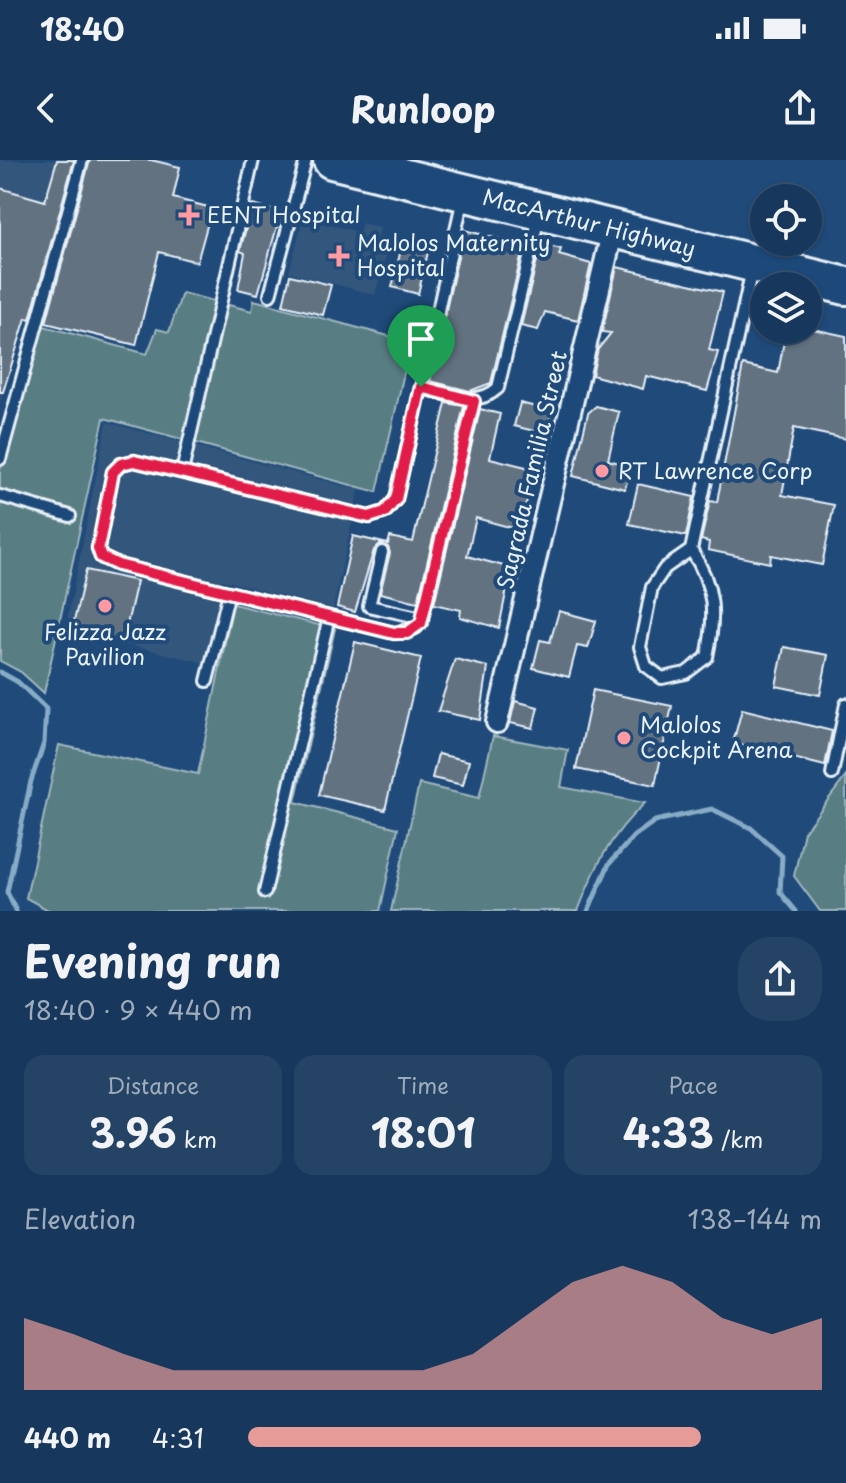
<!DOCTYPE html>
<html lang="en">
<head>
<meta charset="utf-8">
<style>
	:root { --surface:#17385c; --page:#244365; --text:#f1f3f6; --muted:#9eacbb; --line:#365272; --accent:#e69b98 }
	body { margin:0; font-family:"Playpen Sans",sans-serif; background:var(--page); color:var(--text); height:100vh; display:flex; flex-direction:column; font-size:30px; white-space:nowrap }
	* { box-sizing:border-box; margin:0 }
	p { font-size:26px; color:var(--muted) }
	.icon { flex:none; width:44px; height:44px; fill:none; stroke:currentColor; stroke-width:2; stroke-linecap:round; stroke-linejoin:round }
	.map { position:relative; height:751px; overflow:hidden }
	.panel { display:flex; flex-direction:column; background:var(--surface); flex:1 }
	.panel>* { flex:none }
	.tools { position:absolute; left:750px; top:24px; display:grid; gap:16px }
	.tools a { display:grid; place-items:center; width:72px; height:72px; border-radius:50%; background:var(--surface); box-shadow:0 2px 6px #0004,0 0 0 2px var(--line); font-size:40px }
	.pin { position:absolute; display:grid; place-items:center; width:68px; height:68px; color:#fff; margin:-82px -34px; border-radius:50% 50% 50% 0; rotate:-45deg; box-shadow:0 0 8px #0007 }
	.pin .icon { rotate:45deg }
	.round { display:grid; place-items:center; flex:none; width:84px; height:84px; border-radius:32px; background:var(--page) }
	.head { display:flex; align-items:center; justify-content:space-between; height:136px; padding:0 24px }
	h1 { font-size:44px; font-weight:700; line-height:60px }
	.stats { display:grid; grid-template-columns:repeat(3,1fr); gap:12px; height:136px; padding:8px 24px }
	.stats div { display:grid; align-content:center; border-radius:20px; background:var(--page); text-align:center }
	.stats b { font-size:40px; font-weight:700 }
	.stats small { font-size:22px; font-weight:400 }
	.stats p { font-size:22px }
	.chart { height:224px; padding:16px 24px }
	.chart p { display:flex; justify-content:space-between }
	.chart svg { width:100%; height:144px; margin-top:8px; fill:var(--accent); opacity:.7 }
	ul { padding:0 24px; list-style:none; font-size:26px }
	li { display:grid; grid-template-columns:128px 96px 1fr; align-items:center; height:60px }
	li i { height:20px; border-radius:10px; background:var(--accent) }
	.status { display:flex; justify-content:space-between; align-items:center; height:56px; padding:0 40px; background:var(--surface); direction:ltr }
	.status svg { height:22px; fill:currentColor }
	header { display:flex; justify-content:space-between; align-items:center; height:104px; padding:0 24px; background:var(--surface); font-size:36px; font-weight:700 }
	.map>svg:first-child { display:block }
</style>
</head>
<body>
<div class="status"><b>18:40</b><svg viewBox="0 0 49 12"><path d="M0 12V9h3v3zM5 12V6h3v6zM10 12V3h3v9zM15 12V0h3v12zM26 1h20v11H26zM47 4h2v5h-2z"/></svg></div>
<header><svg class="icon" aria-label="back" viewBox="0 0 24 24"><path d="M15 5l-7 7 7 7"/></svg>Runloop<svg class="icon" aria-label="share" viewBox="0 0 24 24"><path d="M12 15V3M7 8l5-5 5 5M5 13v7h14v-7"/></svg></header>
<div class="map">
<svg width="846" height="751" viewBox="0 0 846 751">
	<rect width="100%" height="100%" fill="#1f4a7a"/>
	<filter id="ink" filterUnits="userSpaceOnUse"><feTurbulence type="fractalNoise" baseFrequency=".0125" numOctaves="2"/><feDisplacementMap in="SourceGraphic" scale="16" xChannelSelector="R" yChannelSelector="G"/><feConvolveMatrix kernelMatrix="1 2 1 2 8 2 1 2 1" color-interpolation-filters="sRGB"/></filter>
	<g filter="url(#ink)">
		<!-- built -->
		<path fill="#33567c" d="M 0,0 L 72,0 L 0,244 Z
			M 317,52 L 334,56 L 332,65 L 359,72 L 362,63 L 380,68 L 378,76 L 390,80 L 375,135 L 289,112 L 303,59 L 315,62 Z
			M 107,262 L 359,330 L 333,449 L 222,420 L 205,503 L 65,470 Z"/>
		<!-- green -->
		<path fill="#587d83" stroke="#a0b7be" stroke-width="2" d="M 182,133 L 252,151 L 254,140 L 411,182 L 377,332 L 104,258 L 44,533 L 21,512 L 0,501 L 0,310 L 40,165 L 147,194 L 157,169 L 169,172 Z
			M 233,444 L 335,469 L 295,642 L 398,668 L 380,751 L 50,751 L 26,738 L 59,585 L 198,614 Z
			M 493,576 L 568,590 L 561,627 L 645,643 C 610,675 595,707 578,751 L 391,751 L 419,624 L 479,638 Z
			M 846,616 L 846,751 L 820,751 L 794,716 L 804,672 Z"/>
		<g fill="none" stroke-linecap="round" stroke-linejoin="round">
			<!-- stream -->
			<path stroke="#88acc6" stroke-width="5" d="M 0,512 L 18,522 L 46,549 L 44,583 L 31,621 L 7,732 L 16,751
				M 588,751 L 609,704 L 634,676 L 655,661 L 712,649 L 751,668 L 782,696 L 780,732 L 796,751"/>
		</g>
		<!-- building -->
		<path fill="#627281" stroke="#e8f1f8" stroke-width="2" d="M 57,0 L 74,0 L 30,159 L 26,158 L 3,232 L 0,232 L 0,28 L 45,41 Z
			M 90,0 L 151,0 L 180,7 L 173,38 L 212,48 L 197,102 L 159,92 L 136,185 L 46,163 Z
			M 252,45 L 281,52 L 258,134 L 238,129 L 245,93 L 240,91 Z
			M 464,70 L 524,85 L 491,223 L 470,231 L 430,221 Z
			M 541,84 L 561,89 L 559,95 L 591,104 L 578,160 L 545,152 L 538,170 L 521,166 Z
			M 402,85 L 428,92 L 418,134 L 392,127 Z
			M 617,107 L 723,132 L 709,190 L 718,192 L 707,231 L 646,216 L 643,229 L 592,215 L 598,189 L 611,173 L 602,172 Z
			M 290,115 L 331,125 L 323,155 L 283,145 Z
			M 808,168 L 846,176 L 846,279 L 794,268 L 782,335 L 834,345 L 822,405 L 771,395 L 770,403 L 708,390 L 709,382 L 701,380 L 710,341 L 717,342 L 743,205 L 778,213 L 786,170 Z
			M 446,243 L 464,246 L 418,442 L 380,433 L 390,393 L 388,387 L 380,384 L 374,390 L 355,452 L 337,447 L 353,376 L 388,384 L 390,377 L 413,382 Z
			M 520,243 L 552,251 L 546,274 L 514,266 Z
			M 596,246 L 619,252 L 608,300 L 631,306 L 625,329 L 573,316 L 588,253 Z
			M 480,249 L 500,254 L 490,298 L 534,309 L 520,370 L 476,358 L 467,396 L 511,408 L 499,468 L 460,457 L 461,450 L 434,444 Z
			M 638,324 L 694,337 L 686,376 L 629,364 Z
			M 86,410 L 137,421 L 123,482 L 72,470 Z
			M 559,451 L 596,461 L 588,488 L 577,486 L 569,517 L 533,508 L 540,480 L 550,482 Z
			M 355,482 L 421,498 L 385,650 L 319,635 Z
			M 784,487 L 828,495 L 820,535 L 776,526 Z
			M 455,499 L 488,507 L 480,560 L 438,551 Z
			M 593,530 L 672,546 L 655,625 L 576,609 Z
			M 515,541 L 538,547 L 533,568 L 510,563 Z
			M 742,549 L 832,571 L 825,606 L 733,583 Z
			M 438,594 L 469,601 L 463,625 L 432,618 Z"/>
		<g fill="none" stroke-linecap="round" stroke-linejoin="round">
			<!-- lane casing -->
			<g stroke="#e8f1f8" stroke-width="16">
				<path id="lane" d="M 463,38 L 421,227 C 448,234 475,249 498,228 L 539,57
					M 270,135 L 306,0
					M 421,227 L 396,339 L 385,352 L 369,357 L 134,301 L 121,304 L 113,312 L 98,388 L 101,397 L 118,405 L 394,473 L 416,468 L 422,458
					M 0,299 L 82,0
					M 182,312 L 253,0
					M 0,336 L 70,356
					M 691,390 C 715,426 716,455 707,497 L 686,513 L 662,518 L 646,506 L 640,487 L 652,427 L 665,408 L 691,390 L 752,109
					M 382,392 L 369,446 L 422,458 L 474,241
					M 207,521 L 229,432
					M 832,614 L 846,544
					M 265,732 L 329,457"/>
			</g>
			<!-- street casing -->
			<g stroke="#e8f1f8" stroke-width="26">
				<path id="street" d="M 497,562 L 613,69"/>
			</g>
			<!-- highway casing -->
			<g stroke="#e8f1f8" stroke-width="42">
				<path id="highway" d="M 332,0 L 846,126"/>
			</g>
			<!-- lane -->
			<use href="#lane" stroke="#1f4a7a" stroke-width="10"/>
			<!-- street -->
			<use href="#street" stroke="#1f4a7a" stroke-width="20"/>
			<!-- highway -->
			<use href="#highway" stroke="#1f4a7a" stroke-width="36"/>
		</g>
	</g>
	<g fill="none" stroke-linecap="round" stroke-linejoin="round" filter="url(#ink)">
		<!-- route casing -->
		<g stroke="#fff" stroke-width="16">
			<path id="route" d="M 421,227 L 474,241 L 421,463 L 407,473 L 394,473 L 118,405 L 101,397 L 98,388 L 113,312 L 121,304 L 134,301 L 369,357 L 385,352 L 396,339 Z"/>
		</g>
		<!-- route -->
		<use href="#route" stroke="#e11d48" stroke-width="10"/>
	</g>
	<!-- markers -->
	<g fill="#ff9aa2" stroke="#1f4a7a" stroke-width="3">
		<path d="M185 43h8v8h8v8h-8v8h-8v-8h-8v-8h8z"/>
		<path d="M335 84h8v8h8v8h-8v8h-8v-8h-8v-8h8z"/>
		<circle cx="602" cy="311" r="8"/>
		<circle cx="105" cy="446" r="8"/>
		<circle cx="624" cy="578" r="8"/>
	</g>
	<g text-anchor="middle" stroke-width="8" stroke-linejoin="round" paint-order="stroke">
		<!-- poi labels -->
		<g font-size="22" fill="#e8f1f8" stroke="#1f4a7a" text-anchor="start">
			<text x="207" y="63">EENT Hospital</text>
			<text x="357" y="91">Malolos Maternity<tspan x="357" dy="25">Hospital</tspan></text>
			<text x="618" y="319">RT Lawrence Corp</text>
			<text x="105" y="480" text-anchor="middle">Felizza Jazz<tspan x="105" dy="25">Pavilion</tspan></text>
			<text x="640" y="573">Malolos<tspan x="640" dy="25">Cockpit Arena</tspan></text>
		</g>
		<!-- street labels -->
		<g font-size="22" fill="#e8f1f8" stroke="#1f4a7a">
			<text transform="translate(589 63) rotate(14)" y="8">MacArthur Highway</text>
			<text transform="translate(532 310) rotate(-77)" y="8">Sagrada Familia Street</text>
		</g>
	</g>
</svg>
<div class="tools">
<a><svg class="icon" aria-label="locate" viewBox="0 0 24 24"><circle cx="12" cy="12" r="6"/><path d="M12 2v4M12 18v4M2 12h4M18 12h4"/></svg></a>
<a><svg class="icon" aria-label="layers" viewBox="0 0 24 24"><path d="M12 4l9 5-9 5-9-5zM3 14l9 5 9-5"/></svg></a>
</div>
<div class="pin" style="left:421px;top:227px;background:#1e9e55"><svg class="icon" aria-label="arrive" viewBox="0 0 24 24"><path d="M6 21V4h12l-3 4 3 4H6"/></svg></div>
</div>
<section class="panel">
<div class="head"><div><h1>Evening run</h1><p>18:40 · 9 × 440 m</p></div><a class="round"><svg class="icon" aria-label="share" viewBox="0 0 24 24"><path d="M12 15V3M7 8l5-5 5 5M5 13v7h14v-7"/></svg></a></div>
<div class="stats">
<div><p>Distance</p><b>3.96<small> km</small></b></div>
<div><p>Time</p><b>18:01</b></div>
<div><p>Pace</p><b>4:33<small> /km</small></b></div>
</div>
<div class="chart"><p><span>Elevation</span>138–144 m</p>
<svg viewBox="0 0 160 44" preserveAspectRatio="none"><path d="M0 44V22L10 27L20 33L30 38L40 38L50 38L60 38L70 38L80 38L90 33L100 22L110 11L120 6L130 11L140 22L150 27L160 22V44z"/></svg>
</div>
<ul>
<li><b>440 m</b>4:31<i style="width:79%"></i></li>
</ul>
</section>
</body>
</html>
